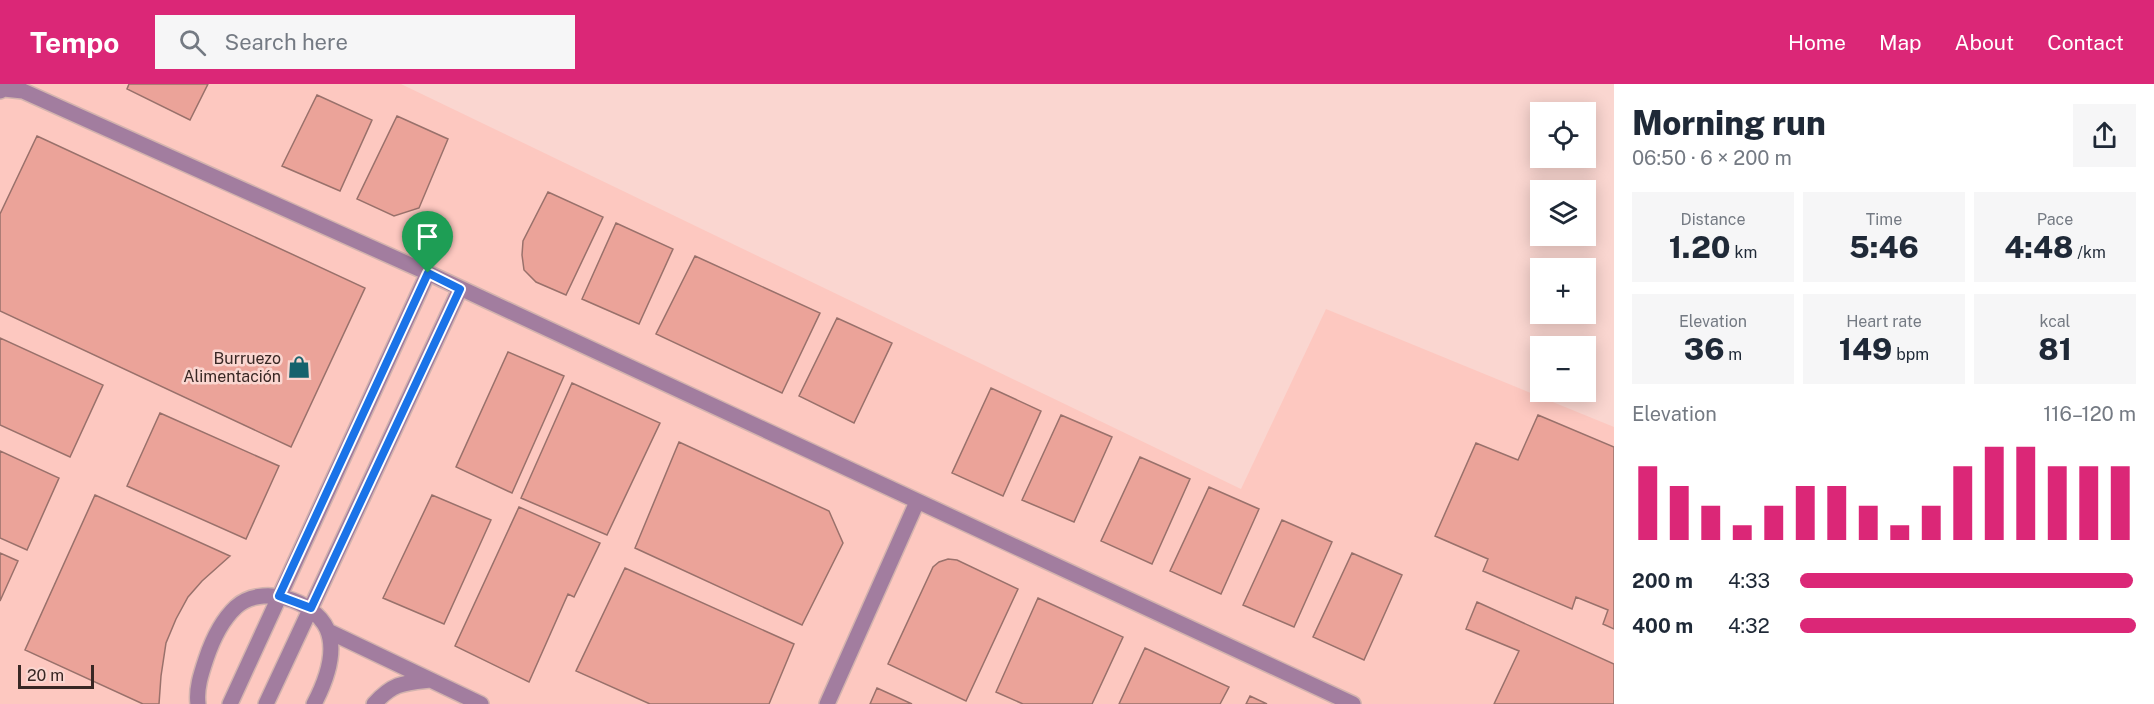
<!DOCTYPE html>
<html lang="en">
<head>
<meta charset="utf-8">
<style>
	:root { --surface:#fff; --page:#f6f6f7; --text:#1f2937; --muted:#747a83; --accent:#db2777 }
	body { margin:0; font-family:"Public Sans",sans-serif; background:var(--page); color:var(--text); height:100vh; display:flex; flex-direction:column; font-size:22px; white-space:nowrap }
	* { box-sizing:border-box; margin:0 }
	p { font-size:20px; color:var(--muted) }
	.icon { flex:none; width:33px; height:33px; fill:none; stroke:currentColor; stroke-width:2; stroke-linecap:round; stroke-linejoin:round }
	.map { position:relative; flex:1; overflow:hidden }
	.panel { display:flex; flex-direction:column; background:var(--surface); width:540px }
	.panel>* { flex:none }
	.fabs { position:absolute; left:1530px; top:18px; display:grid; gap:12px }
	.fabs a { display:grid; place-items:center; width:66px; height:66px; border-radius:0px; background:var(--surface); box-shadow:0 3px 15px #0003; font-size:30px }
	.scale { position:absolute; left:18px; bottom:15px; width:76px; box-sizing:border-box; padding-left:6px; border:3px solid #382724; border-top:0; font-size:16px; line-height:21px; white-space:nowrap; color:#382724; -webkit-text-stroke:4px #fad6d0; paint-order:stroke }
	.pin { position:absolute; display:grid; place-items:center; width:51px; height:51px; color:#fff; margin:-62px -26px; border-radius:50% 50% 50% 0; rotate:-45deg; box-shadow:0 0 6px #0007 }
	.pin .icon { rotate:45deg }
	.round { display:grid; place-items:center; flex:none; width:63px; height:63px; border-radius:0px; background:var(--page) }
	.head { display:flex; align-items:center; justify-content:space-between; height:102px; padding:0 18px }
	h1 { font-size:33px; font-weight:800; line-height:45px }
	.figures { display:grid; grid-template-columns:repeat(3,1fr); gap:9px; height:102px; padding:6px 18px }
	.figures div { display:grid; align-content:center; border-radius:0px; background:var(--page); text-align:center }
	.figures b { font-size:30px; font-weight:800 }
	.figures small { font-size:16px; font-weight:400 }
	.figures p { font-size:16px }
	.chart { height:168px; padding:12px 18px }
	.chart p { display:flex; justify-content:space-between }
	.chart svg { width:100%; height:108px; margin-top:6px; stroke:var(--accent); stroke-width:6 }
	ul { padding:0 18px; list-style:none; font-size:20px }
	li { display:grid; grid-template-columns:96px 72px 1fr; align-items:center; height:45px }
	li i { height:15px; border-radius:8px; background:var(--accent) }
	header { display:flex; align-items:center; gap:36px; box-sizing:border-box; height:84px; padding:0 30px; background:var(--accent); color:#fff }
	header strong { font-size:28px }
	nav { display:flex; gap:33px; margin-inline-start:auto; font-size:21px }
	.search { width:420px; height:54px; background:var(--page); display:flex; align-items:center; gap:15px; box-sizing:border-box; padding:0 21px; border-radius:0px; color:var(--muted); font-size:22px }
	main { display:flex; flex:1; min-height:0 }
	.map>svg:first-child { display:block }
</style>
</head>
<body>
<header>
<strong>Tempo</strong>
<div class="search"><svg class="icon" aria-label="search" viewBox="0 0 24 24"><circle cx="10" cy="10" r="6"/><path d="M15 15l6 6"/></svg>Search here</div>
<nav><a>Home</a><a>Map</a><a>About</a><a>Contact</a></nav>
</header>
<main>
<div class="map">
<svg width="1614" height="620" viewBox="0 0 1614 620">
	<rect width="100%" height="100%" fill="#fad6d0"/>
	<!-- built -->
	<path fill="#fdc8c0" d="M 0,0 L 401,0 L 1241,405 L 1326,225 L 1614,343 L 1614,620 L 0,620 Z"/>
	<!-- building -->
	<path fill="#eba399" stroke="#99716b" stroke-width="1.5" d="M 129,0 L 208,0 L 190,36 L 127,5 Z
		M 317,11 L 372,36 L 340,107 L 282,82 Z
		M 397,32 L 448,55 L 419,124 L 394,132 L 357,115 Z
		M 37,52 L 365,204 L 291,363 L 0,227 L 0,130 Z
		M 548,108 L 603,133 L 566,211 L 536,198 L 524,186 L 522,171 L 523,157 Z
		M 616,139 L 673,165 L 639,240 L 582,215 Z
		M 695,172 L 820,229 L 782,309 L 656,250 Z
		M 837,234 L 892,259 L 854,339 L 799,312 Z
		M 0,254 L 103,301 L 70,373 L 0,341 Z
		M 508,268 L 564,292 L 512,409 L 456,383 Z
		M 572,299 L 660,339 L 607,451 L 521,414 Z
		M 991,304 L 1041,327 L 1003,412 L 952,389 Z
		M 160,329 L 279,382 L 246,455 L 127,402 Z
		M 1061,331 L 1112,353 L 1074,438 L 1022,416 Z
		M 1538,331 L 1614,363 L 1614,545 L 1603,540 L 1608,526 L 1576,513 L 1572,525 L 1483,487 L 1488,475 L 1435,452 L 1476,359 L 1518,376 Z
		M 679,358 L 829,427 L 843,459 L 802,541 L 635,464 Z
		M 0,367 L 59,394 L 27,466 L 0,454 Z
		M 1140,373 L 1190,395 L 1152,480 L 1101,457 Z
		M 1209,403 L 1259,425 L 1221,510 L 1170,487 Z
		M 95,411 L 230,472 L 202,497 L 188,513 L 176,535 L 166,559 L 161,592 L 159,620 L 143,620 L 25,566 Z
		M 432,411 L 491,436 L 444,540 L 383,514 Z
		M 519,423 L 600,459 L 574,513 L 568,510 L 529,598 L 455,562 Z
		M 1282,436 L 1332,458 L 1294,543 L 1243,521 Z
		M 0,469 L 18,477 L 0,517 Z
		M 1352,469 L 1402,491 L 1364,576 L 1313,553 Z
		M 948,475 L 957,476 L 1018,505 L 966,617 L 888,580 L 933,483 L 939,478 Z
		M 625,484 L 794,560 L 769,620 L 650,620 L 576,587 Z
		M 1038,514 L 1123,553 L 1092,620 L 1023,620 L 996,608 Z
		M 1477,518 L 1614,580 L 1614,620 L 1494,620 L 1519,567 L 1466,545 Z
		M 1145,564 L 1229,603 L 1220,620 L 1119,620 Z
		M 877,604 L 912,620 L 870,620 Z
		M 1250,612 L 1267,620 L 1246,620 Z"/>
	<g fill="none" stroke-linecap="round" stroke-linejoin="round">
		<!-- minor casing -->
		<g stroke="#d3b3ae" stroke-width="18">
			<path id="minor" d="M 0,7 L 4,5 L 23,7 L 428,189 L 1353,620
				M 328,547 L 481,620
				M 198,620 C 196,605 201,590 206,575 C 212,557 222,536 236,523 C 261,500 313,515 327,545 C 337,568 325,599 314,620
				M 230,620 L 428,189
				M 266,620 L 460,205
				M 374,620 C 393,599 403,599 430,596
				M 827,620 L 917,418"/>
		</g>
		<!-- minor -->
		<use href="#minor" stroke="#a27d9f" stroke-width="15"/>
	</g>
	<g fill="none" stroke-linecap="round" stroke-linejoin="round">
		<!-- route casing -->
		<g stroke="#fff" stroke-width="12">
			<path id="route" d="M 428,189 L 460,205 L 311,524 L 279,512 Z"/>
		</g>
		<!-- route -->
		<use href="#route" stroke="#1a73e8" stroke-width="8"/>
	</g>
	<!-- icons -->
	<defs>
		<g id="shop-bare" transform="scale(1.8)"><path d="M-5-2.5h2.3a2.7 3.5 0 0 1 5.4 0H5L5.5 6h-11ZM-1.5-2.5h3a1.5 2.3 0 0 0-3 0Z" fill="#16626d" stroke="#fad6d0" stroke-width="2.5" paint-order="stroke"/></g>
	</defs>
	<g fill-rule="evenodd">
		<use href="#shop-bare" x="299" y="283"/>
	</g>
	<g text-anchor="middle" stroke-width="5" stroke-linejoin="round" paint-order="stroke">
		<!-- poi labels -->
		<g font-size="16" fill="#382724" stroke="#fad6d0" text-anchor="end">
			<text x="281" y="280">Burruezo<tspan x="281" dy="18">Alimentación</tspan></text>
		</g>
	</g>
</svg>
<div class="fabs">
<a><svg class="icon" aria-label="locate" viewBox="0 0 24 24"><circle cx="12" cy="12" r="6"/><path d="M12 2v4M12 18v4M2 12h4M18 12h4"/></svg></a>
<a><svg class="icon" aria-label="layers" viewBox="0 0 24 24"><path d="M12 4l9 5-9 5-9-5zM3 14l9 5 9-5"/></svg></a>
<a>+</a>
<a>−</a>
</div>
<div class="scale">20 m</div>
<div class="pin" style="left:428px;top:189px;background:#1e9e55"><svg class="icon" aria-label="arrive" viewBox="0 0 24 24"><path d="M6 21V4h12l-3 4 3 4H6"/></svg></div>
</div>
<section class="panel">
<div class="head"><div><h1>Morning run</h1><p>06:50 · 6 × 200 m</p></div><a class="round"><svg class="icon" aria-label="share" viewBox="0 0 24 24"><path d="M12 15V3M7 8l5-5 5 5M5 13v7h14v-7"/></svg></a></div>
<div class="figures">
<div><p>Distance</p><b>1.20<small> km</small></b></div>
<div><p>Time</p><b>5:46</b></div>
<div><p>Pace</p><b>4:48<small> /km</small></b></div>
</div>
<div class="figures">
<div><p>Elevation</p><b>36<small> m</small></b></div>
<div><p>Heart rate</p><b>149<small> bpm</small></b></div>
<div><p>kcal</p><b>81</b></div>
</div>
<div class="chart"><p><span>Elevation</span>116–120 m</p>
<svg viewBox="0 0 160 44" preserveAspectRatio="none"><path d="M5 44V14M15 44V22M25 44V30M35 44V38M45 44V30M55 44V22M65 44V22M75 44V30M85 44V38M95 44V30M105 44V14M115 44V6M125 44V6M135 44V14M145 44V14M155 44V14"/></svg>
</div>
<ul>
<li><b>200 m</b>4:33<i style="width:99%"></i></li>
<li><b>400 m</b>4:32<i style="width:100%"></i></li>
</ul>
</section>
</main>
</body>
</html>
